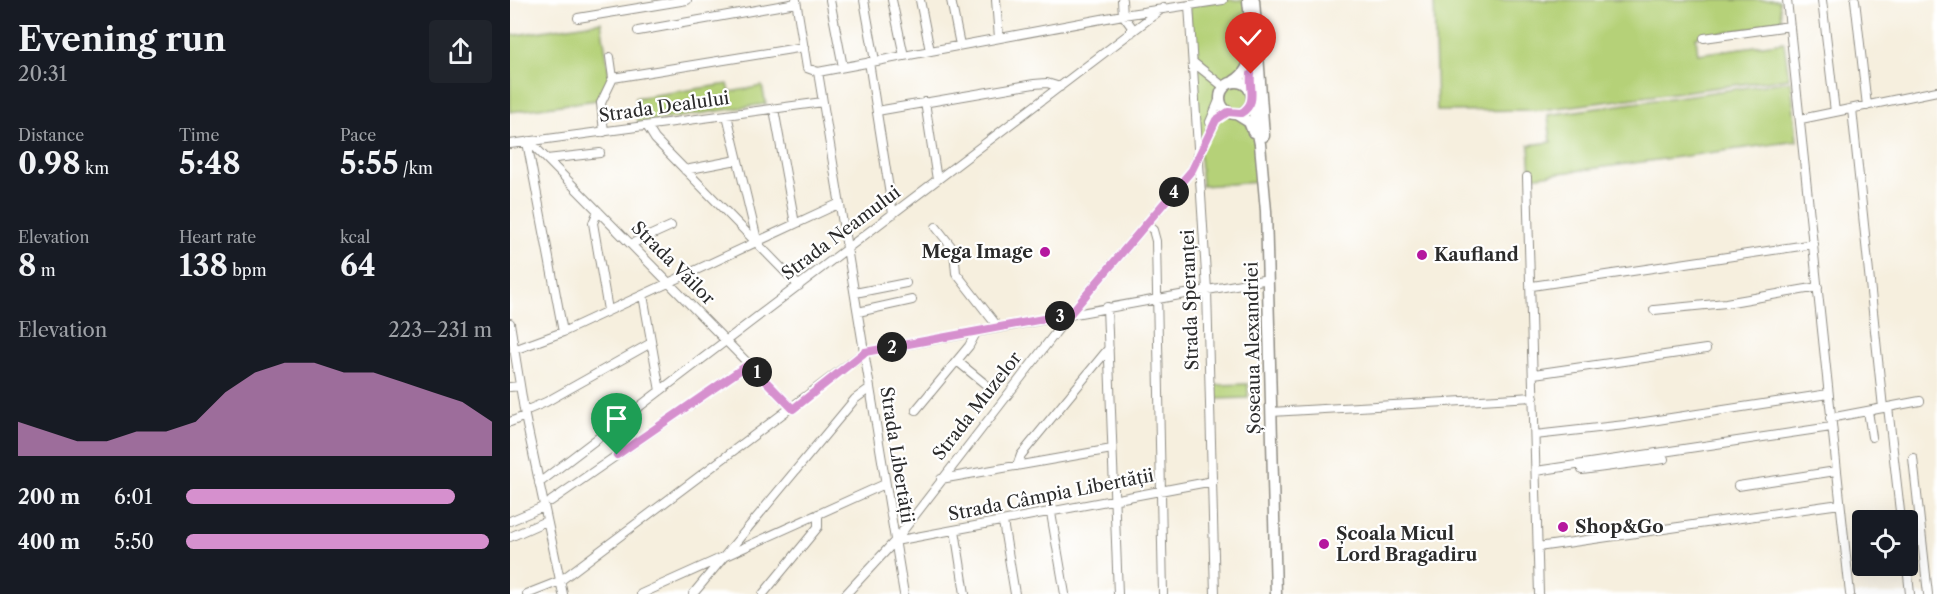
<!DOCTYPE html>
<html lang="en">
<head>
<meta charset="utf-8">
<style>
	:root { --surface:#171b24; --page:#20242c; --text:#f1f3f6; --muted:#9ea1a6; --accent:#d690ce }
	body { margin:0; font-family:"Libre Caslon Text",serif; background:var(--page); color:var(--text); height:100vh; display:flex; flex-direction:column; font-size:22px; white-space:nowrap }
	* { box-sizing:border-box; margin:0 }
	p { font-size:20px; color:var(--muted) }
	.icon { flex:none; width:33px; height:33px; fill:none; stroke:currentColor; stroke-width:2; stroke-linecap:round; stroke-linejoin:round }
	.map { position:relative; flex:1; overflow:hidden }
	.drawer { display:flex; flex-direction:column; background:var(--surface); width:510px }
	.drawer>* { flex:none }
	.buttons { position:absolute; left:1342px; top:510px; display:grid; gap:12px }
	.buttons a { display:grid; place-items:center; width:66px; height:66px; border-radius:6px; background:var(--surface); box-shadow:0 6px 24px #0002; font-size:30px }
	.pin { position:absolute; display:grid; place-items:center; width:51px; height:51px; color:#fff; margin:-62px -26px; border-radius:50% 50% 50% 0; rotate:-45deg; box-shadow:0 0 6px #0007 }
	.pin .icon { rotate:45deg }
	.km { position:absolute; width:30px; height:30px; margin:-15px; border-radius:50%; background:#222; color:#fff; font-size:16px; line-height:30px; text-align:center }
	.round { display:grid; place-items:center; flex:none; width:63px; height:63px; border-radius:6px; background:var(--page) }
	.overview { display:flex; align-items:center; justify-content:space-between; height:102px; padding:0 18px }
	h1 { font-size:33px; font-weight:800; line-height:45px }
	.metrics { display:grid; grid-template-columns:repeat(3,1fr); gap:9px; height:102px; padding:6px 18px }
	.metrics div { display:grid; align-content:center }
	.metrics b { font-size:30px; font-weight:800 }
	.metrics small { font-size:16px; font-weight:400 }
	.metrics p { font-size:16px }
	.chart { height:168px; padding:12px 18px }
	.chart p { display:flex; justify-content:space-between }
	.chart svg { width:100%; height:108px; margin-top:6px; fill:var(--accent); opacity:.7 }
	ul { padding:0 18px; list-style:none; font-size:20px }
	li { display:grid; grid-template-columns:96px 72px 1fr; align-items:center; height:45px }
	li i { height:15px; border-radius:8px; background:var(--accent) }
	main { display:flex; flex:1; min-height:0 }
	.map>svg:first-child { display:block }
</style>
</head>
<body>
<main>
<section class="drawer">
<div class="overview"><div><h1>Evening run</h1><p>20:31</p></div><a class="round"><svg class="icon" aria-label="share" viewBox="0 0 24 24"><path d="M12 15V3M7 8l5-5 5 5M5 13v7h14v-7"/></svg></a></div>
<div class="metrics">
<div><p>Distance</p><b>0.98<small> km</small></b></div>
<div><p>Time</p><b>5:48</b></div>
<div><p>Pace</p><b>5:55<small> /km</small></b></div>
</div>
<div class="metrics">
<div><p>Elevation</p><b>8<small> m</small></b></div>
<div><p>Heart rate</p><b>138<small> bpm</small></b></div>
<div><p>kcal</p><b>64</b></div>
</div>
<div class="chart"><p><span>Elevation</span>223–231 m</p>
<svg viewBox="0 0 160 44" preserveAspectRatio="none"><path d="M0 44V30L10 34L20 38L30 38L40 34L50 34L60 30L70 18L80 10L90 6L100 6L110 10L120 10L130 14L140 18L150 22L160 30V44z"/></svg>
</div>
<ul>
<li><b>200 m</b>6:01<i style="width:88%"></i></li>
<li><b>400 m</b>5:50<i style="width:99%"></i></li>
</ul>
</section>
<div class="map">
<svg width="1427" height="594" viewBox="0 0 1427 594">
	<rect width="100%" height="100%" fill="#fff"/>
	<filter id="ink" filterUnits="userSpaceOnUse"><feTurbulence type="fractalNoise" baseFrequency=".0167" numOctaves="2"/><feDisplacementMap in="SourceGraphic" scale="12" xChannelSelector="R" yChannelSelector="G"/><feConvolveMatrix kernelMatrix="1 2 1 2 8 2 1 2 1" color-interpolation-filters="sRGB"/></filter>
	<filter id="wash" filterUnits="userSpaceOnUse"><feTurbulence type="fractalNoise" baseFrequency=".008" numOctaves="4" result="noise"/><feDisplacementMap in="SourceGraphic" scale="24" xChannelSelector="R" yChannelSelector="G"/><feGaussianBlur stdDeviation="1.35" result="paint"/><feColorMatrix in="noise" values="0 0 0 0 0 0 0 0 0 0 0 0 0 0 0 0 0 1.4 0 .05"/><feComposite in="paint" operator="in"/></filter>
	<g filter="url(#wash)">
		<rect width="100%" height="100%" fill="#f6efde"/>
		<!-- green -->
		<path fill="#b5d178" stroke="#707e52" stroke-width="1.5" d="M 713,0 L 738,0 L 741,42 L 730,81 L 738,86 L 743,99 L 739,107 L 731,113 L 744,137 L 749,182 L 692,186 L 679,5 Z
			M 924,0 L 1269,0 L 1272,24 L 1186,37 L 1188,54 L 1274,42 L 1279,78 L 1032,110 L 927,111 Z
			M 91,22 L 100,78 L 87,100 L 0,112 L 0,36 Z
			M 1281,81 L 1287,141 L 1021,177 L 1019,145 L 1041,142 L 1038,115 Z
			M 218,84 L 220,92 L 252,86 L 256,104 L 128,123 L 125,98 Z
			M 738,384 L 738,398 L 705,399 L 705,385 Z"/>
	</g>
	<g filter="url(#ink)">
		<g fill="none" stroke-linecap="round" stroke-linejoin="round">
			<!-- minor casing -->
			<g stroke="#908d84" stroke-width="10">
				<path id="minor" d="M 286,0 L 297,68 L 308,72 L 613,15 L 713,0
					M 320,0 L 333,67
					M 354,0 L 365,61
					M 382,0 L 394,56
					M 410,0 L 420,51
					M 441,0 L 450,45
					M 486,0 L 489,38
					M 612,0 L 613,15 L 621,26 L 621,33
					M 1277,0 L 1340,594
					M 1312,0 L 1325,112
					M 1345,0 L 1357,106
					M 679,5 L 697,290 L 705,594
					M 68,18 L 177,0
					M 128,31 L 286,3
					M 1194,38 L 1280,26
					M 100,57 L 103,78
					M 359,62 L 383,214
					M 684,63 L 714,87
					M 308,72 L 394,594
					M 103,78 L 294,47
					M 415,102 L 427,180
					M 264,109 L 285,224
					M 1342,109 L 1373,408
					M 367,111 L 524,84 L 537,83 L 550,87
					M 217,115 L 247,240
					M 1291,119 L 1427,91
					M 700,122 L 710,98
					M 137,126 L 145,139 L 289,286
					M 94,132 L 91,103 L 103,78
					M 19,141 L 283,409
					M 17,142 L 53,332
					M 0,144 L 313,102
					M 37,159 L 90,153
					M 175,170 L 227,160
					M 1017,177 L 1029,594
					M 88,211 L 83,223 L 98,310
					M 636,224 L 643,230 L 646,241 L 653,594
					M 426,227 L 444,250 L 446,273 L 488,327
					M 121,244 L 161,226
					M 1022,286 L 1304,244
					M 345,293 L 396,283
					M 133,295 L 150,391
					M 597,307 L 608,594
					M 1144,310 L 1216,303 L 1308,287
					M 348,312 L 402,300
					M 0,323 L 15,416 L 53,594
					M 4,350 L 53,332 L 328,204
					M 447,361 L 474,383
					M 1024,374 L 1196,349
					M 0,387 L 10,386
					M 1378,407 L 1391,520
					M 406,410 L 459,346 L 467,331
					M 15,411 L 36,402 L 141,343
					M 1358,411 L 1362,437
					M 761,412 L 1024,397
					M 1320,418 L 1410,401
					M 0,422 L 15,416
					M 1025,435 L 1115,425 L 1318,394
					M 1403,458 L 1418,594
					M 507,466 L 511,455 L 599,348
					M 1072,470 L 1154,459
					M 1026,471 L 1321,427
					M 431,479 L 602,449
					M 29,483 L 653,8
					M 1228,486 L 1326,471
					M 41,501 L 239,364
					M 541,513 L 555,594
					M 0,521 L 33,507
					M 493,522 L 505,594
					M 445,530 L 455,594
					M 0,537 L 36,521
					M 385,541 L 703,481
					M 1028,547 L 1330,504
					M 1397,566 L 1400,594
					M 17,594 L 50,581 L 355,352 L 753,280
					M 131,594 L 375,484
					M 183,594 L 345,399 L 360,388
					M 253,594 L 308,527 L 308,514
					M 336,594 L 385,541 L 560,314 L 682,170 L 706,120 L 718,112"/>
			</g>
			<!-- major casing -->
			<g stroke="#908d84" stroke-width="13">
				<path id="major" d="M 744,0 L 754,136
					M 724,81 C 751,66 740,25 738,0
					M710 98a16 16 0 1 1 32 0a16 16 0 1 1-32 0Z
					M 742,103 L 750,144 L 756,211 L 766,594
					M 726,114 L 739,122 L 743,132"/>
			</g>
			<!-- minor -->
			<use href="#minor" stroke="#fff" stroke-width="8"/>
			<!-- major -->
			<use href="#major" stroke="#fff" stroke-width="10"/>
		</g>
	</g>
	<g fill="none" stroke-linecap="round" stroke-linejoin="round" filter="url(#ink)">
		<!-- route casing -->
		<g stroke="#fff" stroke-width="12">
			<path id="route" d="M 107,455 L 239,364 L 283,409 L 355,352 L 560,314 L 682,170 L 706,120 L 718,112 L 731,113 C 748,103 739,89 741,74"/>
		</g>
		<!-- route -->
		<use href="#route" stroke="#d690ce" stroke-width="8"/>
	</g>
	<!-- markers -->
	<g fill="#b5179e" stroke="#fff" stroke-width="2">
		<circle cx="535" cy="252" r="6"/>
		<circle cx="912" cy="255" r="6"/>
		<circle cx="1053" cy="527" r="6"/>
		<circle cx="814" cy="544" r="6"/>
	</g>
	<g text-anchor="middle" stroke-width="4.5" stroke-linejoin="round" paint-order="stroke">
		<!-- street labels -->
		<g font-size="18" fill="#2b2b2b" stroke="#fff">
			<text transform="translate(154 107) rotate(-8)" y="6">Strada Dealului</text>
			<text transform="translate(331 233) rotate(-37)" y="6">Strada Neamului</text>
			<text transform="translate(163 263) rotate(45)" y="6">Strada Văilor</text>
			<text transform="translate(680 300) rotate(-92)" y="6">Strada Speranței</text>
			<text transform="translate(743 348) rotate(-91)" y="6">Șoseaua Alexandriei</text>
			<text transform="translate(467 406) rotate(-52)" y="6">Strada Muzelor</text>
			<text transform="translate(387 455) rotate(81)" y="6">Strada Libertății</text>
			<text transform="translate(541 495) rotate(-11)" y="6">Strada Câmpia Libertății</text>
		</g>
		<!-- poi labels -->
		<g font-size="18" font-weight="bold" fill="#2b2b2b" stroke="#fff" text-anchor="start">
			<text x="523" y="258" text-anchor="end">Mega Image</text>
			<text x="924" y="261">Kaufland</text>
			<text x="1065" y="533">Shop&amp;Go</text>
			<text x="826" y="540">Școala Micul<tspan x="826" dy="21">Lord Bragadiru</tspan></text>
		</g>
	</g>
</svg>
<div class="buttons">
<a><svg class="icon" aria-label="locate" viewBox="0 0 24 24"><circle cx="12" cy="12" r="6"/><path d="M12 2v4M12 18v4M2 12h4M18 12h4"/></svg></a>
</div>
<div class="pin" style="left:107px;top:455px;background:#1e9e55"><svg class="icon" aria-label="arrive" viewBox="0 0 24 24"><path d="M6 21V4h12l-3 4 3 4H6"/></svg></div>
<div class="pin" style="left:741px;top:74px;background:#d93025"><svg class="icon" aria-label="check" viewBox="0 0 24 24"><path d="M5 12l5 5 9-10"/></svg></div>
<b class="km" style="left:247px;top:372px">1</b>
<b class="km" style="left:382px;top:347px">2</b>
<b class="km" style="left:550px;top:316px">3</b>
<b class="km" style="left:664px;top:192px">4</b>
</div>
</main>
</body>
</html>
